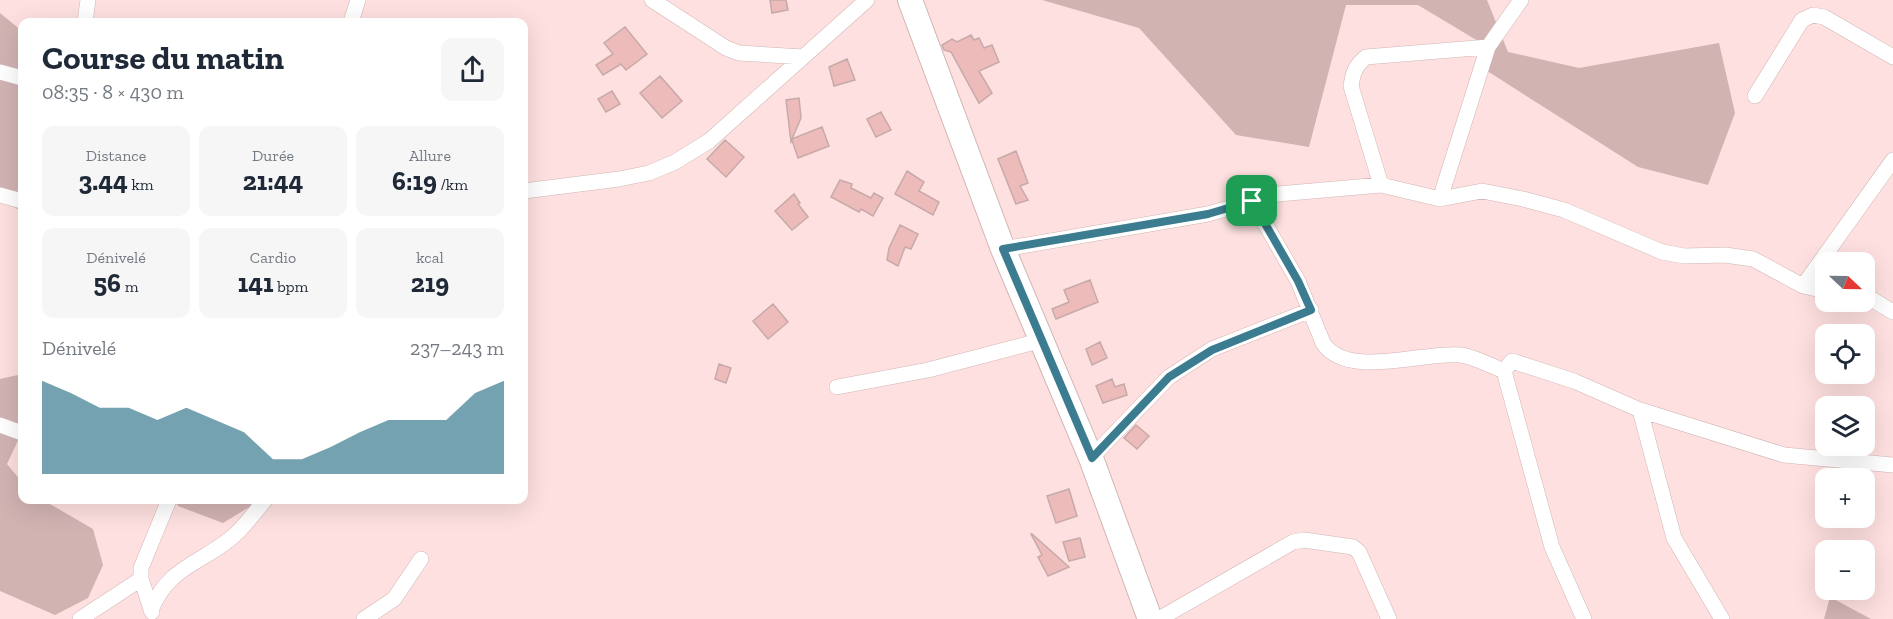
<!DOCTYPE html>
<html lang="fr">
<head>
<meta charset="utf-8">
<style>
	:root { --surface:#fff; --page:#f6f6f7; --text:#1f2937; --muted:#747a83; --accent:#3c7c90 }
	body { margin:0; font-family:"Zilla Slab",serif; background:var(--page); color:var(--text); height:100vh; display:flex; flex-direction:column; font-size:22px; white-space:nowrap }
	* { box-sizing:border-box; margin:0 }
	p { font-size:20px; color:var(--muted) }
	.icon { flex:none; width:33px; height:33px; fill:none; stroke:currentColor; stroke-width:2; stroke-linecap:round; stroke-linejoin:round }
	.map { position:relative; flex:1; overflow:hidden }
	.drawer { position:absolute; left:18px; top:18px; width:510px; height:486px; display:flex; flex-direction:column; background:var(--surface); border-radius:12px; box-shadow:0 6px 24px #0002 }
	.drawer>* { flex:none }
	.needle { width:39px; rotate:112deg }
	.tools { position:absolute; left:1815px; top:252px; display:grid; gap:12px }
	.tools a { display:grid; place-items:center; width:60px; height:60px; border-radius:12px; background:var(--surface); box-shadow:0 6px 24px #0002; font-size:30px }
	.pin { position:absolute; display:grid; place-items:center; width:51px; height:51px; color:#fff; margin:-26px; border-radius:12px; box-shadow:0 3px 9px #0006 }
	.round { display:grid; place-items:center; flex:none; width:63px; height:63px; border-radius:12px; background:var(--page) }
	.overview { display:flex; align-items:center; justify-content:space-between; height:102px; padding:0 24px }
	h1 { font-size:33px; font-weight:700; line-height:45px }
	.metrics { display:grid; grid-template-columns:repeat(3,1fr); gap:9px; height:102px; padding:6px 24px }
	.metrics div { display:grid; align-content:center; border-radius:12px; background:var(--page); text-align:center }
	.metrics b { font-size:26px; font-weight:700 }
	.metrics small { font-size:16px; font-weight:400 }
	.metrics p { font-size:16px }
	.chart { height:168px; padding:12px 24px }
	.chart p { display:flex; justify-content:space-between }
	.chart svg { width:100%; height:108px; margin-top:6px; fill:var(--accent); opacity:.7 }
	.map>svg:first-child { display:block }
</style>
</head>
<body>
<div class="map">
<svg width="1893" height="619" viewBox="0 0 1893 619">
	<rect width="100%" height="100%" fill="#fde0df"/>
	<!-- green -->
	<path fill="#d1b3b2" d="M 1042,0 L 1487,0 L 1508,52 L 1579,68 L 1719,43 L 1735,113 L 1708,185 L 1638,167 L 1481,67 L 1488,47 L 1418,5 L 1346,5 L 1309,147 L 1236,135 L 1139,28 Z
		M 0,13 L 22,31 L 22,212 L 0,198 Z
		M 22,374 L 22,432 L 7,464 L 22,482 L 22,500 L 43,500 L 93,529 L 103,565 L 88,598 L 55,615 L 0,591 L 0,379 Z
		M 174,500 L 261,500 L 223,523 L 178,506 Z
		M 1830,597 L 1871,619 L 1824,619 Z"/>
	<!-- building -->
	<path fill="#edbbba" stroke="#c6aaaa" stroke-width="1.5" d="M 770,0 L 786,0 L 788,10 L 772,13 Z
		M 625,27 L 647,54 L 626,70 L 621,64 L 603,75 L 596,65 L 613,54 L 604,43 Z
		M 971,35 L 974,40 L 979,38 L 984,48 L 992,45 L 999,62 L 979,71 L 992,93 L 979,103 L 951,52 L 944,50 L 942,45 L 952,39 L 957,42 Z
		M 847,59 L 855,80 L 834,86 L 829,67 Z
		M 660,76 L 682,101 L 662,118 L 640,93 Z
		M 612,91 L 620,104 L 606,112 L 598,99 Z
		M 799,98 L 801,118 L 792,139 L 822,127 L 829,146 L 798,158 L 792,140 L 791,142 L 786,100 Z
		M 881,112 L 891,130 L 876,137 L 867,119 Z
		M 725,140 L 744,157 L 726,177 L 707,159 Z
		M 1016,151 L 1028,183 L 1020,186 L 1028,200 L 1016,204 L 998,159 Z
		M 907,171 L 924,182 L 919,191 L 939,202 L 933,215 L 895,194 Z
		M 840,180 L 852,184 L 851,188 L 871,198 L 874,193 L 883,198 L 873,216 L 861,209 L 859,212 L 831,197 Z
		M 794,194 L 800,203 L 798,204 L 808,217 L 792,230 L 775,211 Z
		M 900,225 L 918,234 L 911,249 L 905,247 L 898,266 L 887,260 L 889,248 Z
		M 1090,280 L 1098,302 L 1056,319 L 1052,309 L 1069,302 L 1064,290 Z
		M 773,304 L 788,322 L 768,339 L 753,321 Z
		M 1100,342 L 1107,358 L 1092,365 L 1086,349 Z
		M 719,364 L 731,368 L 726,383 L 715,379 Z
		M 1112,379 L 1115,387 L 1124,384 L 1127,395 L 1103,403 L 1096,386 Z
		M 1136,425 L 1149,436 L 1137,449 L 1124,438 Z
		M 1069,489 L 1077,516 L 1056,523 L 1047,496 Z
		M 1031,534 L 1032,534 L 1069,567 L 1048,576 L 1038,557 L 1042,555 Z
		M 1080,538 L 1085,557 L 1069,561 L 1063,542 Z"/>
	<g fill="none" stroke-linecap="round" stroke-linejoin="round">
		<!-- street casing -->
		<g stroke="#d1b5b4" stroke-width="16">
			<path id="street" d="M 652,0 L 726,48 L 739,53 L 803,57
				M 85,22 L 88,0
				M 351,22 L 358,0
				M 0,72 L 22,78
				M 1755,96 L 1802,20 L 1813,15 L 1824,17 L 1893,57
				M 1381,185 L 1351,86 C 1353,73 1355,66 1366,57 L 1488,47
				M 524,191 L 619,179 L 649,173 L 675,162 L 709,141 L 867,0
				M 0,195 L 22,201
				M 1440,199 L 1488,47 L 1521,0
				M 1252,201 L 1298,281 L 1323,343 C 1347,380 1424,351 1461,355 C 1475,357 1491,366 1504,371 L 1512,361 L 1574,381 L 1640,410 L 1784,455 L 1893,465
				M 1003,249 L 1208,214 L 1278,194 L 1381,185 L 1440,199 L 1482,191 L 1523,199 L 1564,210 L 1662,252 L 1684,256 L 1725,255 L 1753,259 L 1803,286 L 1826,291
				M 1803,286 L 1893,160
				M 1864,299 L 1873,300 L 1893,312
				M 1504,371 L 1552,547 L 1584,619
				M 837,387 L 928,370 L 1043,340
				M 1640,410 L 1674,538 L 1722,619
				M 0,425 L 22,433
				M 1091,458 L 1169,377 L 1212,349 L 1311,310
				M 151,610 C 168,568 197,565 230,539 C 244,528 254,513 265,500
				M 152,612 L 141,579 L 141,568 L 169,500
				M 80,619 L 141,579
				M 364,619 L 394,599 L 421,559
				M 1159,619 L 1293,542 L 1304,540 L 1353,547 L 1359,552 L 1389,619"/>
		</g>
		<!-- primary casing -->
		<g stroke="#d1b5b4" stroke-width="26">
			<path id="primary" d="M 910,0 L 1003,249 L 1091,458 L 1150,619"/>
		</g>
		<!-- street -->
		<use href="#street" stroke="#fff" stroke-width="15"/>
		<!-- primary -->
		<use href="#primary" stroke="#fff" stroke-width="24"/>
	</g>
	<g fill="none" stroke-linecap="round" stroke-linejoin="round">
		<!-- route casing -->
		<g stroke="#fff" stroke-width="12">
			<path id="route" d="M 1252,201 L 1298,281 L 1311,310 L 1212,350 L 1169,377 L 1092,458 L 1003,249 L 1208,214 Z"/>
		</g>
		<!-- route -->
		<use href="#route" stroke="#3c7c90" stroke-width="8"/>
	</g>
</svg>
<div class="tools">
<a><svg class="needle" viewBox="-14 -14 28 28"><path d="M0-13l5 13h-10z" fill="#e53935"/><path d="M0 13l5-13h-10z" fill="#747a83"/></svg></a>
<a><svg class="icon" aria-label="locate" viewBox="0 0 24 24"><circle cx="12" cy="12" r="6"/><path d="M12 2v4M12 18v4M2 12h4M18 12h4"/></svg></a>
<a><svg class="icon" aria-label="layers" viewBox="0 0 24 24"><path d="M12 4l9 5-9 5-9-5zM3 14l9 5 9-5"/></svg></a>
<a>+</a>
<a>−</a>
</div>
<div class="pin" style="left:1252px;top:201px;background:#1e9e55"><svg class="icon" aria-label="arrive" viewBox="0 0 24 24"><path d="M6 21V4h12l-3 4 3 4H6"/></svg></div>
<section class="drawer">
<div class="overview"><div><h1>Course du matin</h1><p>08:35 · 8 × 430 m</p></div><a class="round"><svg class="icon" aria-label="share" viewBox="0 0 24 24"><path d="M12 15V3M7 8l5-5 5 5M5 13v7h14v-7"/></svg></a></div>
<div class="metrics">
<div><p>Distance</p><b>3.44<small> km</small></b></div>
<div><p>Durée</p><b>21:44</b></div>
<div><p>Allure</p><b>6:19<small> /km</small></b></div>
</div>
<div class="metrics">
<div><p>Dénivelé</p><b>56<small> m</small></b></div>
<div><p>Cardio</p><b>141<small> bpm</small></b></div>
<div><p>kcal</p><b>219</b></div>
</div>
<div class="chart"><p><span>Dénivelé</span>237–243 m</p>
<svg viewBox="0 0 160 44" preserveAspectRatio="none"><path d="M0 44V6L10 11L20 17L30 17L40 22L50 17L60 22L70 27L80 38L90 38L100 33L110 27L120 22L130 22L140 22L150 11L160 6V44z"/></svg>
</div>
</section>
</div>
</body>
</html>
